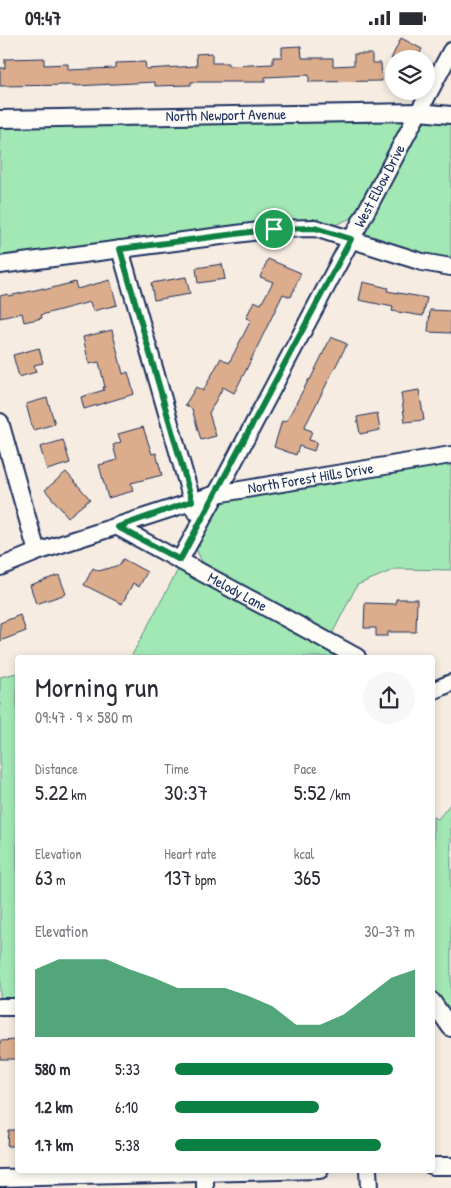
<!DOCTYPE html>
<html lang="en">
<head>
<meta charset="utf-8">
<style>
	:root { --surface:#fff; --page:#f7f7f7; --text:#2b2b33; --muted:#7c7c81; --accent:#0b8043 }
	body { margin:0; font-family:"Patrick Hand",sans-serif; background:var(--page); color:var(--text); height:100vh; display:flex; flex-direction:column; font-size:19px; white-space:nowrap }
	* { box-sizing:border-box; margin:0 }
	p { font-size:16px; color:var(--muted) }
	.icon { flex:none; width:28px; height:28px; fill:none; stroke:currentColor; stroke-width:2; stroke-linecap:round; stroke-linejoin:round }
	.map { position:relative; flex:1; overflow:hidden }
	.side { position:absolute; left:15px; top:620px; width:420px; height:518px; display:flex; flex-direction:column; background:var(--surface); border-radius:5px; box-shadow:0 2px 8px #0003 }
	.side>* { flex:none }
	.buttons { position:absolute; left:385px; top:15px; display:grid; gap:10px }
	.buttons a { display:grid; place-items:center; width:50px; height:50px; border-radius:50%; background:var(--surface); box-shadow:0 2px 8px #0003; font-size:25px }
	.pin { position:absolute; display:grid; place-items:center; width:42px; height:42px; color:#fff; margin:-21px; border:2px solid #fff; border-radius:50%; box-shadow:0 1px 5px #0007 }
	.round { display:grid; place-items:center; flex:none; width:52px; height:52px; border-radius:26px; background:var(--page) }
	.overview { display:flex; align-items:center; justify-content:space-between; height:85px; padding:0 20px }
	h1 { font-size:28px; font-weight:600; line-height:38px }
	.stats { display:grid; grid-template-columns:repeat(3,1fr); gap:8px; height:85px; padding:5px 20px }
	.stats div { display:grid; align-content:center }
	.stats b { font-size:21px; font-weight:600 }
	.stats small { font-size:14px; font-weight:400 }
	.stats p { font-size:14px }
	.chart { height:140px; padding:10px 20px }
	.chart p { display:flex; justify-content:space-between }
	.chart svg { width:100%; height:90px; margin-top:5px; fill:var(--accent); opacity:.7 }
	ul { padding:0 20px; list-style:none; font-size:16px }
	li { display:grid; grid-template-columns:80px 60px 1fr; align-items:center; height:38px }
	li i { height:12px; border-radius:6px; background:var(--accent) }
	.status { display:flex; justify-content:space-between; align-items:center; height:35px; padding:0 25px; background:var(--surface); direction:ltr }
	.status svg { height:14px; fill:currentColor }
	.map>svg:first-child { display:block }
</style>
</head>
<body>
<div class="status"><b>09:47</b><svg viewBox="0 0 49 12"><path d="M0 12V9h3v3zM5 12V6h3v6zM10 12V3h3v9zM15 12V0h3v12zM26 1h20v11H26zM47 4h2v5h-2z"/></svg></div>
<div class="map">
<svg width="451" height="1153" viewBox="0 0 451 1153">
	<rect width="100%" height="100%" fill="#f6ece2"/>
	<filter id="ink" filterUnits="userSpaceOnUse"><feTurbulence type="fractalNoise" baseFrequency=".02" numOctaves="2"/><feDisplacementMap in="SourceGraphic" scale="10" xChannelSelector="R" yChannelSelector="G"/><feConvolveMatrix kernelMatrix="1 2 1 2 8 2 1 2 1" color-interpolation-filters="sRGB"/></filter>
	<g filter="url(#ink)">
		<!-- green -->
		<path fill="#a2e8b4" stroke="#5e8c89" d="M 393,83 L 400,84 L 406,90 L 356,181 L 335,190 L 320,190 L 0,226 L 0,93 Z
			M 437,83 L 451,85 L 451,227 L 428,223 L 367,202 C 364,195 365,190 369,183 L 421,92 L 427,86 Z
			M 451,425 L 451,535 L 396,534 L 357,550 L 331,601 L 202,527 L 194,510 L 222,464 Z
			M 181,529 L 347,622 L 131,622 Z
			M 17,638 L 17,967 L 0,967 L 0,642 Z
			M 451,768 L 451,982 L 433,953 L 433,782 L 438,784 Z"/>
		<!-- building -->
		<path fill="#dbad8c" stroke="#1b2f5e" d="M 401,3 L 422,14 L 417,24 L 391,24 Z
			M 301,11 L 302,23 L 333,23 L 333,31 L 354,30 L 354,19 L 372,19 L 372,28 L 381,28 L 382,46 L 309,47 L 309,40 L 265,42 L 265,47 L 191,47 L 191,50 L 155,51 L 155,47 L 75,51 L 75,50 L 0,51 L 0,33 L 5,33 L 5,24 L 44,23 L 44,30 L 68,29 L 68,35 L 115,33 L 115,28 L 145,27 L 146,34 L 197,31 L 196,19 L 212,18 L 212,28 L 228,28 L 228,31 L 273,29 L 273,22 L 282,22 L 282,12 Z
			M 268,224 L 301,238 L 291,262 L 283,259 L 245,337 L 234,358 L 223,352 L 209,378 L 216,401 L 201,405 L 192,374 L 185,370 L 196,352 L 203,356 L 221,323 L 229,328 L 251,285 L 246,283 L 254,266 L 261,269 L 273,247 L 260,242 Z
			M 222,229 L 225,244 L 198,248 L 196,233 Z
			M 186,242 L 190,259 L 154,265 L 151,248 Z
			M 110,245 L 117,270 L 93,276 L 90,267 L 41,280 L 42,283 L 24,287 L 22,278 L 0,283 L 0,261 L 8,259 L 9,261 L 44,253 L 44,255 L 75,247 L 77,254 Z
			M 363,247 L 388,253 L 387,256 L 427,263 L 423,281 L 392,276 L 393,272 L 359,265 Z
			M 430,275 L 451,276 L 451,298 L 428,297 Z
			M 112,295 L 123,339 L 128,337 L 134,359 L 84,374 L 81,362 L 104,355 L 103,352 L 105,352 L 99,327 L 89,329 L 83,302 Z
			M 331,302 L 347,309 L 304,393 L 312,396 L 309,405 L 317,407 L 314,416 L 299,411 L 296,420 L 274,412 L 282,386 L 286,387 L 309,344 L 310,345 Z
			M 39,313 L 43,328 L 34,330 L 36,337 L 19,342 L 13,320 Z
			M 419,355 L 424,385 L 405,387 L 401,358 Z
			M 47,363 L 55,389 L 33,395 L 26,369 Z
			M 377,378 L 380,395 L 360,399 L 357,382 Z
			M 143,392 L 152,419 L 156,418 L 162,440 L 131,448 L 133,456 L 108,463 L 99,430 L 117,425 L 113,410 L 121,407 L 118,399 Z
			M 63,405 L 70,428 L 47,435 L 40,412 Z
			M 66,437 L 90,464 L 68,482 L 45,455 Z
			M 123,524 L 147,537 L 139,552 L 133,548 L 122,569 L 84,550 L 93,533 L 99,536 L 119,530 Z
			M 59,540 L 66,559 L 36,569 L 30,550 Z
			M 396,564 L 417,564 L 416,597 L 388,597 L 388,601 L 376,601 L 376,593 L 364,593 L 365,568 L 396,569 Z
			M 20,580 L 26,596 L 0,606 L 0,588 Z
			M 18,1005 L 18,1024 L 0,1024 L 0,1006 Z
			M 8,1095 L 18,1095 L 18,1111 L 7,1111 Z"/>
		<g fill="none" stroke-linecap="round" stroke-linejoin="round">
			<!-- minor casing -->
			<g stroke="#1b2f5e" stroke-width="20">
				<g id="minor">
					<path id="s1" d="M 0,84 L 419,77 L 451,80"/>
					<path d="M 120,214 L 195,476"/>
					<path d="M 0,230 L 274,194 L 315,193 L 422,227 L 451,232"/>
					<path d="M 0,387 L 37,517"/>
					<path id="s2" d="M 118,492 L 357,622"/>
					<path id="s3" d="M 180,525 L 224,445 L 451,16"/>
					<path id="s4" d="M 0,532 L 37,517 L 216,459 L 451,420"/>
					<path d="M 432,656 L 451,648"/>
					<path d="M 432,966 L 451,993"/>
					<path d="M 0,972 L 18,972"/>
					<path d="M 432,1131 L 451,1131"/>
					<path d="M 205,1135 L 205,1153"/>
					<path d="M 368,1135 L 369,1153"/>
					<path d="M 0,1143 L 320,1135"/>
				</g>
			</g>
			<!-- minor -->
			<use href="#minor" stroke="#fdfcf7" stroke-width="16"/>
		</g>
	</g>
	<g fill="none" stroke-linecap="round" stroke-linejoin="round" filter="url(#ink)">
		<!-- route casing -->
		<g stroke="#fff" stroke-width="10">
			<path id="route" d="M 315,193 L 351,204 L 180,525 L 118,492 L 192,466 L 120,214 L 274,194 Z"/>
		</g>
		<!-- route -->
		<use href="#route" stroke="#0b8043" stroke-width="6"/>
	</g>
	<g text-anchor="middle" stroke-width="4.5" stroke-linejoin="round" paint-order="stroke">
		<!-- street labels -->
		<g font-size="15" fill="#1b2f5e" stroke="#fdfcf7">
			<text dy="5" stroke="none"><textPath href="#s1" startOffset="226">North Newport Avenue</textPath></text>
			<text dy="5" stroke="none"><textPath href="#s3" startOffset="424">West Elbow Drive</textPath></text>
			<text dy="5" stroke="none"><textPath href="#s4" startOffset="324">North Forest Hills Drive</textPath></text>
			<text dy="5" stroke="none"><textPath href="#s2" startOffset="136">Melody Lane</textPath></text>
		</g>
	</g>
</svg>
<div class="buttons">
<a><svg class="icon" aria-label="layers" viewBox="0 0 24 24"><path d="M12 4l9 5-9 5-9-5zM3 14l9 5 9-5"/></svg></a>
</div>
<div class="pin" style="left:274px;top:194px;background:#1e9e55"><svg class="icon" aria-label="arrive" viewBox="0 0 24 24"><path d="M6 21V4h12l-3 4 3 4H6"/></svg></div>
<section class="side">
<div class="overview"><div><h1>Morning run</h1><p>09:47 · 9 × 580 m</p></div><a class="round"><svg class="icon" aria-label="share" viewBox="0 0 24 24"><path d="M12 15V3M7 8l5-5 5 5M5 13v7h14v-7"/></svg></a></div>
<div class="stats">
<div><p>Distance</p><b>5.22<small> km</small></b></div>
<div><p>Time</p><b>30:37</b></div>
<div><p>Pace</p><b>5:52<small> /km</small></b></div>
</div>
<div class="stats">
<div><p>Elevation</p><b>63<small> m</small></b></div>
<div><p>Heart rate</p><b>137<small> bpm</small></b></div>
<div><p>kcal</p><b>365</b></div>
</div>
<div class="chart"><p><span>Elevation</span>30–37 m</p>
<svg viewBox="0 0 160 44" preserveAspectRatio="none"><path d="M0 44V11L10 6L20 6L30 6L40 11L50 15L60 20L70 20L80 20L90 24L100 29L110 38L120 38L130 33L140 24L150 15L160 11V44z"/></svg>
</div>
<ul>
<li><b>580 m</b>5:33<i style="width:91%"></i></li>
<li><b>1.2 km</b>6:10<i style="width:60%"></i></li>
<li><b>1.7 km</b>5:38<i style="width:86%"></i></li>
</ul>
</section>
</div>
</body>
</html>
